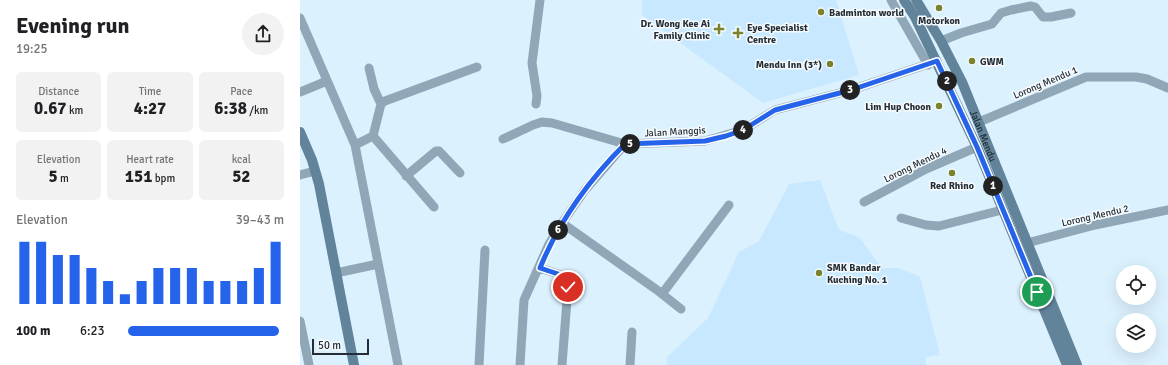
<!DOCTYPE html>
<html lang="en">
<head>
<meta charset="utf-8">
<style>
	:root { --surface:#fff; --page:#f2f2f2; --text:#202124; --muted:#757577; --accent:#2563eb }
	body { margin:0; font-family:Signika,sans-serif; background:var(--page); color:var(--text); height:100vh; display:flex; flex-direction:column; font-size:15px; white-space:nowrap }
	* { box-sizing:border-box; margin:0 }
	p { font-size:13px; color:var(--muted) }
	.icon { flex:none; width:22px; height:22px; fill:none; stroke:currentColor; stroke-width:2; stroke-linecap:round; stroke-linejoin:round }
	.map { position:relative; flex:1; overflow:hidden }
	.sheet { display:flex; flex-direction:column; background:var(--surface); width:300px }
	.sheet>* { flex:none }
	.controls { position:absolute; left:816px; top:265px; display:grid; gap:8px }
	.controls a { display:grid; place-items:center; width:40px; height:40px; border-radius:50%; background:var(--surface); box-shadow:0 4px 16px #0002; font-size:20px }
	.scale { position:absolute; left:12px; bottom:10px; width:57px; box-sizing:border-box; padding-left:4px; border:2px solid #242e34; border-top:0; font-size:11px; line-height:14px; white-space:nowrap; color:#242e34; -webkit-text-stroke:3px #f6fbff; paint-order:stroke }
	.pin { position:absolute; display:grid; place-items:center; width:34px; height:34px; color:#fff; margin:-17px; border:2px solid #fff; border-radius:50%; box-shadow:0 1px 4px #0007 }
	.km { position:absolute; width:20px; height:20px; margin:-10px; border-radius:50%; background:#222; color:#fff; font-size:11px; line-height:20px; text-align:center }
	.round { display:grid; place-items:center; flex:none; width:42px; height:42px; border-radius:21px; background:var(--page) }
	.summary { display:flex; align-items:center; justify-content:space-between; height:68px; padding:0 16px }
	h1 { font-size:22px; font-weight:800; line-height:30px }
	.figures { display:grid; grid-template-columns:repeat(3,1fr); gap:6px; height:68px; padding:4px 16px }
	.figures div { display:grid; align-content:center; border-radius:6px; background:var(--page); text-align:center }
	.figures b { font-size:17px; font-weight:800 }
	.figures small { font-size:11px; font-weight:400 }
	.figures p { font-size:11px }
	.chart { height:112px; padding:8px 16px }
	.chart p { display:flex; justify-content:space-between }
	.chart svg { width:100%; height:72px; margin-top:4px; stroke:var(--accent); stroke-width:6 }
	ul { padding:0 16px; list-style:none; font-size:13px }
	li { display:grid; grid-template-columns:64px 48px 1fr; align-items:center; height:30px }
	li i { height:10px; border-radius:5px; background:var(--accent) }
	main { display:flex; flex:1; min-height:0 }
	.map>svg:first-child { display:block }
</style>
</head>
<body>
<main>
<section class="sheet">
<div class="summary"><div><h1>Evening run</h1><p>19:25</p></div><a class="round"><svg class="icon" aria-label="share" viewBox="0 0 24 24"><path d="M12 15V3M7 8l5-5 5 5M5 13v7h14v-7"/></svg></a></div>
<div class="figures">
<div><p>Distance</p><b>0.67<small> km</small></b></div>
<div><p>Time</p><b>4:27</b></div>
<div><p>Pace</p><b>6:38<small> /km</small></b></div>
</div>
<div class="figures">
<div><p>Elevation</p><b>5<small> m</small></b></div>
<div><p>Heart rate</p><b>151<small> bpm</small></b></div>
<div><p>kcal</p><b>52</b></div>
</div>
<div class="chart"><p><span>Elevation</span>39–43 m</p>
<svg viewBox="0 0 160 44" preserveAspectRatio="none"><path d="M5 44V6M15 44V6M25 44V14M35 44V14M45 44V22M55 44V30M65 44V38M75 44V30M85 44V22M95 44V22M105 44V22M115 44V30M125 44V30M135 44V30M145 44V22M155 44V6"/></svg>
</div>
<ul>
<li><b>100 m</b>6:23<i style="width:97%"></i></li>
</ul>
</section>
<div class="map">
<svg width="868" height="365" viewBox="0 0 868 365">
	<rect width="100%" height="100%" fill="#dcf1fe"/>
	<!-- built -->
	<path fill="#c7e8fe" d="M 342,0 L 536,0 L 559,75 L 463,103 L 342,15 Z
		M 520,180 L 539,230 L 559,237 L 582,268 L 599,268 L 620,277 L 640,355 L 626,357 L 626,365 L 367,365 L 367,357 L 408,318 L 439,252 L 459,241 L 489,184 Z"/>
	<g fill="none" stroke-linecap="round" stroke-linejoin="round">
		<!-- street -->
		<path stroke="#8fa7b7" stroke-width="9" d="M 591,0 L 628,65
			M 0,18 L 55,145 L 98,365
			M 641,41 L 661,33 L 692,24 L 701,13 L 711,10 L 731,6 L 735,7 L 743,17 L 751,17 L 771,13
			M 69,68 L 74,89 L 81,104
			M 0,92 L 27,81
			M 236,104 L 237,96 L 232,63 L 240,0
			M 679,122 L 786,77 L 836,77 L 847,79 L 868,88
			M 73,136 L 134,207
			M 203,139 L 233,125 L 242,122 L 252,123 L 325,144 L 405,141 L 443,130 L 475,110 L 551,90 L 637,61
			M 55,145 L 73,136 L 81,104 L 85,101 L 177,67
			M 0,175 L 15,171
			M 106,176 L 136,151 L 139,151 L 160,173
			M 564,202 L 626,169 L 677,147
			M 601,218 L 626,225 L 639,226 L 702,210
			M 262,223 L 357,290 L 381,309
			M 727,243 L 795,225 L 868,210
			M 240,268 L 261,275 L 268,287 L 262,365
			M 36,273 L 78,264
			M 362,294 L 429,205
			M 0,321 L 9,365
			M 179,365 L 185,250
			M 220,365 L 224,300 L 249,244 L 262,223 L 285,190 L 325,144
			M 330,365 L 332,332"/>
		<!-- secondary -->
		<g stroke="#61849b" stroke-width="10">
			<path d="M 604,0 L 615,17 L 677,147 L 767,365"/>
			<path id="s1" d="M 616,0 L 641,41 L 662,82 L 777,365"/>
			<path d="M 0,132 L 12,160 L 19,184 L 54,365"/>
		</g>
	</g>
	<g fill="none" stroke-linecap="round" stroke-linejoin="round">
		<!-- route casing -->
		<g stroke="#fff" stroke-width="8">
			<path id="route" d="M 268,287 L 261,275 L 240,268 C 259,221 289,180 325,144 L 405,141 L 426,136 L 443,130 L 475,110 L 551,90 L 637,61 L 677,147 L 737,292"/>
		</g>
		<!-- route -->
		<use href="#route" stroke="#2563eb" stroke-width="5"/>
	</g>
	<!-- markers -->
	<g fill="#79822d" stroke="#f6fbff" stroke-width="1.5">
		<circle cx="639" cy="8" r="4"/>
		<circle cx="521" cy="12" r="4"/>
		<path d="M417 23h4v4h4v4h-4v4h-4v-4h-4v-4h4z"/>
		<path d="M436 27h4v4h4v4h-4v4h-4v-4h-4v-4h4z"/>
		<circle cx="672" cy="61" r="4"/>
		<circle cx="530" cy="64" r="4"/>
		<circle cx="639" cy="106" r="4"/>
		<circle cx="652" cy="173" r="4"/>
		<circle cx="519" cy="273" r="4"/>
	</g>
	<g text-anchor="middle" stroke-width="3" stroke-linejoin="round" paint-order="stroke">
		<!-- poi labels -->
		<g font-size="10" font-weight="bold" fill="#242e34" stroke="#f6fbff" text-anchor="start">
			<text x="529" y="16">Badminton world</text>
			<text x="639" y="24" text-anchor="middle">Motorkon</text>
			<text x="410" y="27" text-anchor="end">Dr. Wong Kee Ai<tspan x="410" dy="12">Family Clinic</tspan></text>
			<text x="447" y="31">Eye Specialist<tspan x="447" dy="12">Centre</tspan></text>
			<text x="680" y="65">GWM</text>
			<text x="522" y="68" text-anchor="end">Mendu Inn (3*)</text>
			<text x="631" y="110" text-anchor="end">Lim Hup Choon</text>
			<text x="652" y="189" text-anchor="middle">Red Rhino</text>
			<text x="527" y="271">SMK Bandar<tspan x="527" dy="12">Kuching No. 1</tspan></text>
		</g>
		<!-- street labels -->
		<g font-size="10" fill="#242e34" stroke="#f6fbff">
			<text transform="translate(745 82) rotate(-23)" y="4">Lorong Mendu 1</text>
			<text transform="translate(375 131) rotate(-3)" y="4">Jalan Manggis</text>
			<text dy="4" stroke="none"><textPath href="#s1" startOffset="152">Jalan Mendu</textPath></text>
			<text transform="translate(615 164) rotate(-26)" y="4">Lorong Mendu 4</text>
			<text transform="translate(795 215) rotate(-13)" y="4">Lorong Mendu 2</text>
		</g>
	</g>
</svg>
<div class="controls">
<a><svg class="icon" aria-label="locate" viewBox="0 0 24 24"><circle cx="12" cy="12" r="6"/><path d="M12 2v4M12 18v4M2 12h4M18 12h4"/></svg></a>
<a><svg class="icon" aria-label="layers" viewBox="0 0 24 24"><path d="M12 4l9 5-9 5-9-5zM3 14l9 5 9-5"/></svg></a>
</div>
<div class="scale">50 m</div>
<div class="pin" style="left:737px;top:292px;background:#1e9e55"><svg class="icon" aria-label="arrive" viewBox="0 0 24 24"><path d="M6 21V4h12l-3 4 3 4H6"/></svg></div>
<div class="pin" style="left:268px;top:287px;background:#d93025"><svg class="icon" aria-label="check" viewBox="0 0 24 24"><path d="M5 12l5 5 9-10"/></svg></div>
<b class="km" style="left:693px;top:186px">1</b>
<b class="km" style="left:647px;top:81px">2</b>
<b class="km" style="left:550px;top:90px">3</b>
<b class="km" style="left:443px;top:130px">4</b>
<b class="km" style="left:330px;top:144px">5</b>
<b class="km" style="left:258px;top:230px">6</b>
</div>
</main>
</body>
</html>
